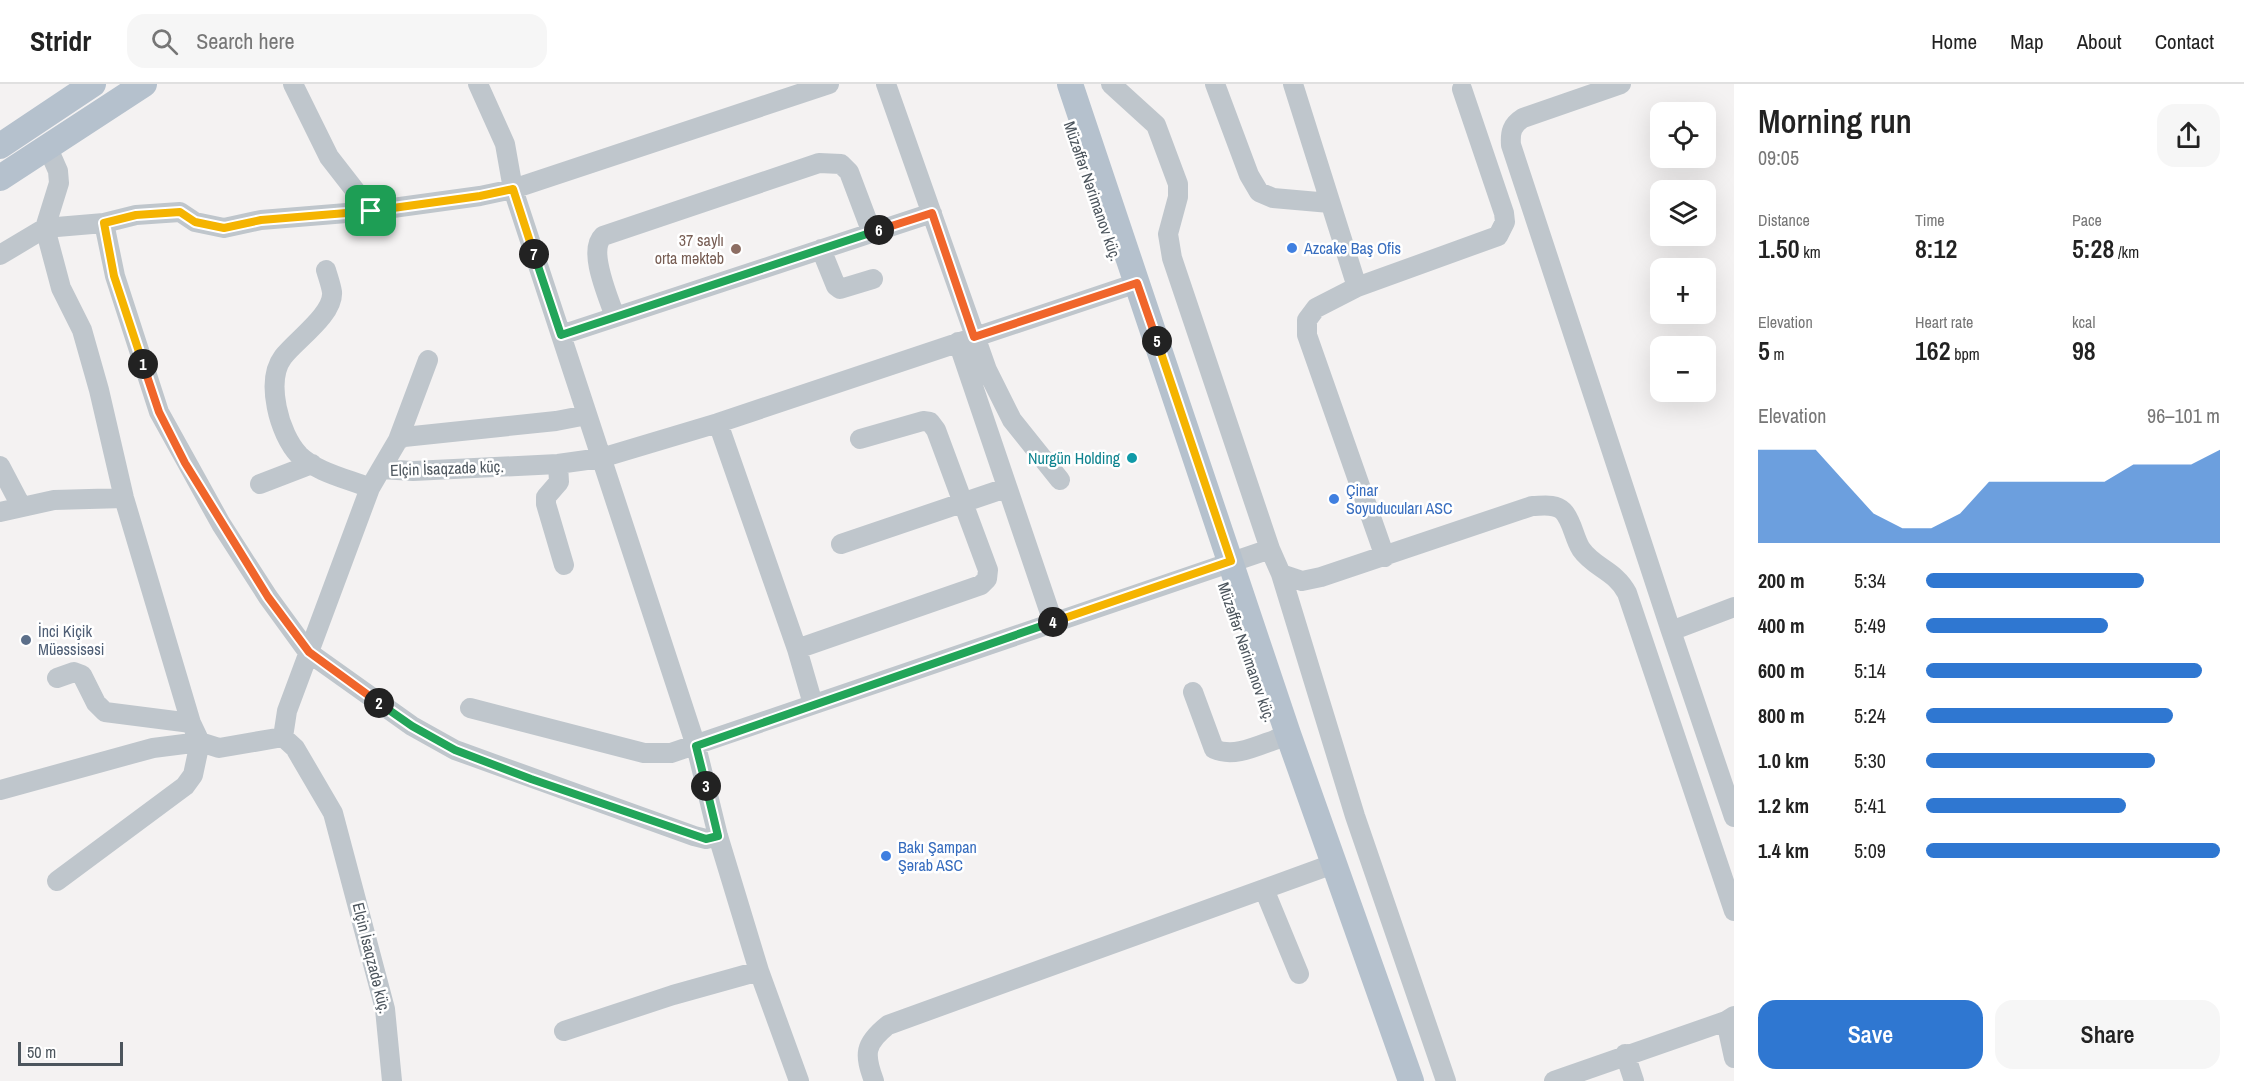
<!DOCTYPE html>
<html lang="en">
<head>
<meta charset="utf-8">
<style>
	:root { --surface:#fff; --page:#f6f6f6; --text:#222; --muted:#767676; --line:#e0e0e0; --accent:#2f77d1 }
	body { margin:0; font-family:"Archivo Narrow",sans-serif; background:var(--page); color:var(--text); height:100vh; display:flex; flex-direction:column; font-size:22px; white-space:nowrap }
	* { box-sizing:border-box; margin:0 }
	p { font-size:20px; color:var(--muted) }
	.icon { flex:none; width:33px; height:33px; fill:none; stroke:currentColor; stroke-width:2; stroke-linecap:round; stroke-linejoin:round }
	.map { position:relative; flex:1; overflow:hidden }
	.drawer { display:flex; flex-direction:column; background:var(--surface); width:510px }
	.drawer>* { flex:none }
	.controls { position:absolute; left:1650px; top:18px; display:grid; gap:12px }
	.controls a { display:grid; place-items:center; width:66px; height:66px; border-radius:12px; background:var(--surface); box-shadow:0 6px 24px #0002; font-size:30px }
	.scale { position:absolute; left:18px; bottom:15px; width:105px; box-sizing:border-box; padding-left:6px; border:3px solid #4c555d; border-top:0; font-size:16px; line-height:21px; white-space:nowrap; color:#4c555d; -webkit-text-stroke:4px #fff; paint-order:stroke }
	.pin { position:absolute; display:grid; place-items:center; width:51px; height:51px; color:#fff; margin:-26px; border-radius:12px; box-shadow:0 3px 9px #0006 }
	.km { position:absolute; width:30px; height:30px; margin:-15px; border-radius:50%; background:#222; color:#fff; font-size:16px; line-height:30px; text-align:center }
	.round { display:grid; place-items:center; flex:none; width:63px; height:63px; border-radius:18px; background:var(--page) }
	.head { display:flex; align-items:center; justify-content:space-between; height:102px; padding:0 24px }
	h1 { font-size:33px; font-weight:600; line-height:45px }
	.metrics { display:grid; grid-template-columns:repeat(3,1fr); gap:9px; height:102px; padding:6px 24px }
	.metrics div { display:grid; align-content:center }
	.metrics b { font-size:26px; font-weight:600 }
	.metrics small { font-size:16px; font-weight:400 }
	.metrics p { font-size:16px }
	.chart { height:168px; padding:12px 24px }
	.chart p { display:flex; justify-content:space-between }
	.chart svg { width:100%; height:108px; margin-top:6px; fill:var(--accent); opacity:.7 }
	.action { display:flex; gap:12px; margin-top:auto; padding:12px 24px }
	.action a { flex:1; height:69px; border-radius:18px; background:var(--accent); color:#fff; font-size:24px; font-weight:600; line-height:69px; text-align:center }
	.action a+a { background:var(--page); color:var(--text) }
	ul { padding:0 24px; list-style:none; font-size:20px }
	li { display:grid; grid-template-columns:96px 72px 1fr; align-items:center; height:45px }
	li i { height:15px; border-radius:8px; background:var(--accent) }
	header { display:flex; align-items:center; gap:36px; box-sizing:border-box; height:84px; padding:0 30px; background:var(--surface); border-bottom:2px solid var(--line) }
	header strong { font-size:28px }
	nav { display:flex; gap:33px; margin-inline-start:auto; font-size:21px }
	.search { width:420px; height:54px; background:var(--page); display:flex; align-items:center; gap:15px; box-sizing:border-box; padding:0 21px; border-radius:18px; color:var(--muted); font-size:22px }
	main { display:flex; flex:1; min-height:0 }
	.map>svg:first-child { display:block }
</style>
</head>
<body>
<header>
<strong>Stridr</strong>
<div class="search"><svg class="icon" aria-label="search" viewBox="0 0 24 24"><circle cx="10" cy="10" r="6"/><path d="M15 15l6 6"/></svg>Search here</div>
<nav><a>Home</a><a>Map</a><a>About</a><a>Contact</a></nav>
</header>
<main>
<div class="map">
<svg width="1734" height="997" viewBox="0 0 1734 997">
	<rect width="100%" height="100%" fill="#f4f2f2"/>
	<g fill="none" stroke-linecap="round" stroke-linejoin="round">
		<!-- minor -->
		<path stroke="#bfc6cc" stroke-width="20" d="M 293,0 L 329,73 L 371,127
			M 478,0 L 505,60 L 513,105 L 696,662 L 718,752 L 759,887 L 799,997
			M 886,0 L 987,286 L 1012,336 L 1060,396
			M 1111,0 L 1156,41 L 1178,100 L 1178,113 L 1168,150 L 1172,174 L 1270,465
			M 1215,0 L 1249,91 L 1259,108 L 1273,114 L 1330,119
			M 1293,0 L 1357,203
			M 1621,0 L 1523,34 C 1512,41 1510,48 1511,61 L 1671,547
			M 47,62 L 58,87 L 59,99 L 45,144 L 61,204 L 82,246 L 99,306 L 124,414 L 191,639 L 200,658 L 219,664 L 283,653
			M 104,139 L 115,192 L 159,328 L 221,440 L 268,513 L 308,568 L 412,642 L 455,666 L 694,752 L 706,755 L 718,752
			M 821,165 L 836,202 L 840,205 L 873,195
			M 0,171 L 45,144 L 104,139 L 136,131 L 180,128 L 195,138 L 224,144 L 261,136 L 371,127 L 480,112 L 513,105 L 829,0
			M 326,186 C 328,193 331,201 332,208 C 334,230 296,256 283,273 C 265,297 279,350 299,371 C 316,388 348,395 370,404
			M 615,233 C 609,214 587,167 603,152 L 819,79 L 841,80 L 849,88 L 872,149
			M 561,251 L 932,129
			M 958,258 L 1053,538
			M 718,339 L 797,565 L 813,620
			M 398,356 L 428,276
			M 558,380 L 559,398 L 546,413 L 546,420 L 564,481
			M 0,382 L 21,422
			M 381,385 L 398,356 L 404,353 L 556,337 L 587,331
			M 260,400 L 312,380
			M 0,428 L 54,416 L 124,414
			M 841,460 L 1006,404
			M 1385,473 L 1307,251 L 1307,236 L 1316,224 L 1357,203 L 1498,152 L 1505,138 L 1504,129 L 1462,5
			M 1281,490 L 1302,497 L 1321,493 L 1532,422 C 1542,422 1555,419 1563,427 C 1572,436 1574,454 1581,465 C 1594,484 1615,486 1627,509 L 1734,827
			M 1734,523 L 1671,547 L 1734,733
			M 797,565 L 981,501 L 987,495 L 988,486 L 936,346 L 930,338 L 923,337 L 860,355
			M 57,594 L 74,588 L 82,591 L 96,619 L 105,628 L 191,639
			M 1193,608 L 1214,665 C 1234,674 1257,662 1277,655
			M 470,624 L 644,669 L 671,669 L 1270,465 L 1281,490 L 1355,732 L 1446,997
			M 283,653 L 287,627 L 370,404 L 381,385 L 413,387 L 558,380 L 601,374 L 718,339 L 1137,199
			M 283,653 L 295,664 L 333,729 L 385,925 L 392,997
			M 0,706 L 153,664 L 200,658 L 193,691 L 185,702 L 57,797
			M 1264,805 L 1299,890
			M 1734,932 L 1726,937 L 1734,974
			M 564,947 L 673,911 L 759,887
			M 1625,970 L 1634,997
			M 874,997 C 864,970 864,960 888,941 L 1322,784
			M 1554,997 L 1726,937"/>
		<!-- major -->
		<path stroke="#b5c1cd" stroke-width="26" d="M 1070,0 L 1288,650 L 1411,997
			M 0,62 L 93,0
			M 0,94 L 144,0"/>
	</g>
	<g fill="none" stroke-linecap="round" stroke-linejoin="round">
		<!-- split-1 casing -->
		<g stroke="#fff" stroke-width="12">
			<path id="split-1" d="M 143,280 L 114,192 L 104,139 L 136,131 L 180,128 L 195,138 L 224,144 L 261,136 L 371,127"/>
		</g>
		<!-- split-2 casing -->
		<g stroke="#fff" stroke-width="12">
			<path id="split-2" d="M 143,280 L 159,328 L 185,379 L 268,513 L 309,568 L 379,619"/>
		</g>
		<!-- split-3 casing -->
		<g stroke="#fff" stroke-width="12">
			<path id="split-3" d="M 379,619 L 412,642 L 455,666 L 531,695 L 706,755 L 718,752 L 706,702"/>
		</g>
		<!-- split-4 casing -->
		<g stroke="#fff" stroke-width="12">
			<path id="split-4" d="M 706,702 L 696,662 L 1053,538"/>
		</g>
		<!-- split-5 casing -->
		<g stroke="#fff" stroke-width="12">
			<path id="split-5" d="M 1053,538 L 1231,477 L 1157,257"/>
		</g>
		<!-- split-6 casing -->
		<g stroke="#fff" stroke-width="12">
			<path id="split-6" d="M 879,146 L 932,129 L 974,253 L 1137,199 L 1157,257"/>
		</g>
		<!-- split-7 casing -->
		<g stroke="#fff" stroke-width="12">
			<path id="split-7" d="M 534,170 L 561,251 L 879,146"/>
		</g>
		<!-- split-8 casing -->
		<g stroke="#fff" stroke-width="12">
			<path id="split-8" d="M 371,127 L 480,112 L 513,105 L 534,170"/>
		</g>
		<!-- split-1 -->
		<use href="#split-1" stroke="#f5b400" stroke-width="8"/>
		<!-- split-2 -->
		<use href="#split-2" stroke="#f0652b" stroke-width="8"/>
		<!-- split-3 -->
		<use href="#split-3" stroke="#22a559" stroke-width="8"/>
		<!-- split-4 -->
		<use href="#split-4" stroke="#22a559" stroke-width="8"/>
		<!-- split-5 -->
		<use href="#split-5" stroke="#f5b400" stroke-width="8"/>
		<!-- split-6 -->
		<use href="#split-6" stroke="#f0652b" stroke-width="8"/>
		<!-- split-7 -->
		<use href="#split-7" stroke="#22a559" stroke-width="8"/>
		<!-- split-8 -->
		<use href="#split-8" stroke="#f5b400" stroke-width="8"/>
	</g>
	<!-- markers -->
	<g fill="#3f7fe0" stroke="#fff" stroke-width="2">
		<circle cx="1292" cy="164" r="6"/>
		<circle cx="1334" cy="415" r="6"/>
		<circle cx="886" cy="772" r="6"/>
	</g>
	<circle fill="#8d6e63" stroke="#fff" stroke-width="2" cx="736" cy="165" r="6"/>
	<circle fill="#0f9aa8" stroke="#fff" stroke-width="2" cx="1132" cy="374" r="6"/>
	<circle fill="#5c6f8a" stroke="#fff" stroke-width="2" cx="26" cy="556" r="6"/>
	<g text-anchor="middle" stroke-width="5" stroke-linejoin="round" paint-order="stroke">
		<!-- street labels -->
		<g font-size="16" fill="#4c555d" stroke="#fff">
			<text transform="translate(1093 107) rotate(71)" y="6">Müzəffər Nərimanov küç.</text>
			<text transform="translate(447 384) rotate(-2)" y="6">Elçin İsaqzadə küç.</text>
			<text transform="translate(1247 568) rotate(71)" y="6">Müzəffər Nərimanov küç.</text>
			<text transform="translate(372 874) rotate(76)" y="6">Elçin İsaqzadə küç.</text>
		</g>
		<!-- education labels -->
		<g font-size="16" fill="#785e54" stroke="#fff" text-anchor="end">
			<text x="724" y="162">37 saylı<tspan x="724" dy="18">orta məktəb</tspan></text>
		</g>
		<!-- shop labels -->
		<g font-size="16" fill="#366cbe" stroke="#fff" text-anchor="start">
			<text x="1304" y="170">Azcake Baş Ofis</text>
			<text x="1346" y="412">Çinar<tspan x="1346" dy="18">Soyuducuları ASC</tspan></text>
			<text x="898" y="769">Bakı Şampan<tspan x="898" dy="18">Şərab ASC</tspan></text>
		</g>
		<!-- culture labels -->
		<g font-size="16" fill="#0d838f" stroke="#fff" text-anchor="end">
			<text x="1120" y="380">Nurgün Holding</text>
		</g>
		<!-- service labels -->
		<g font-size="16" fill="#4e5e75" stroke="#fff" text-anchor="start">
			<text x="38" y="553">İnci Kiçik<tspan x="38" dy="18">Müəssisəsi</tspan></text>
		</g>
	</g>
</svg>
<div class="controls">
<a><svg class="icon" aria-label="locate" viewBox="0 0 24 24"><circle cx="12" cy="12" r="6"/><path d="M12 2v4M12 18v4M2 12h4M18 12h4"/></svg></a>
<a><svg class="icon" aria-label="layers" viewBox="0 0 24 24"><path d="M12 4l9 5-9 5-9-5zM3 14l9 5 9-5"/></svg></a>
<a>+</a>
<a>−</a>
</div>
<div class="scale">50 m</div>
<div class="pin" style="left:371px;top:127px;background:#1e9e55"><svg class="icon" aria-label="arrive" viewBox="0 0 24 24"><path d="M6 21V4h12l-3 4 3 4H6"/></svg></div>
<b class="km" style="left:143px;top:280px">1</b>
<b class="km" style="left:379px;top:619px">2</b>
<b class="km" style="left:706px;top:702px">3</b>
<b class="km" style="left:1053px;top:538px">4</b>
<b class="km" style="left:1157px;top:257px">5</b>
<b class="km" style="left:879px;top:146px">6</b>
<b class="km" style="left:534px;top:170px">7</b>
</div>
<section class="drawer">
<div class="head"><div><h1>Morning run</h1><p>09:05</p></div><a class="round"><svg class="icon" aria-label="share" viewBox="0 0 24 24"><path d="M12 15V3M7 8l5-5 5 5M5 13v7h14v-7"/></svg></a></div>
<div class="metrics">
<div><p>Distance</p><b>1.50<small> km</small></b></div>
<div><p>Time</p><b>8:12</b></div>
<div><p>Pace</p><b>5:28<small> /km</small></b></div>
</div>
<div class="metrics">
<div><p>Elevation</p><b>5<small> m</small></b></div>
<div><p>Heart rate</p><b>162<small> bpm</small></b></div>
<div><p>kcal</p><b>98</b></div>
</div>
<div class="chart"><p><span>Elevation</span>96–101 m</p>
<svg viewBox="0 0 160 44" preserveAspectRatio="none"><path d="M0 44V6L10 6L20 6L30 19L40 32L50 38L60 38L70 32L80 19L90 19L100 19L110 19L120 19L130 12L140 12L150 12L160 6V44z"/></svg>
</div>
<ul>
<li><b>200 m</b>5:34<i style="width:74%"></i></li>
<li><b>400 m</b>5:49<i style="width:62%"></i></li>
<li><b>600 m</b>5:14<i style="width:94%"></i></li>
<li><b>800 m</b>5:24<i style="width:84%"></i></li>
<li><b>1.0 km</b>5:30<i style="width:78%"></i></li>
<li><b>1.2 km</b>5:41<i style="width:68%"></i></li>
<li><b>1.4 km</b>5:09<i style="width:100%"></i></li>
</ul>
<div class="action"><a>Save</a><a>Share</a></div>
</section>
</main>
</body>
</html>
